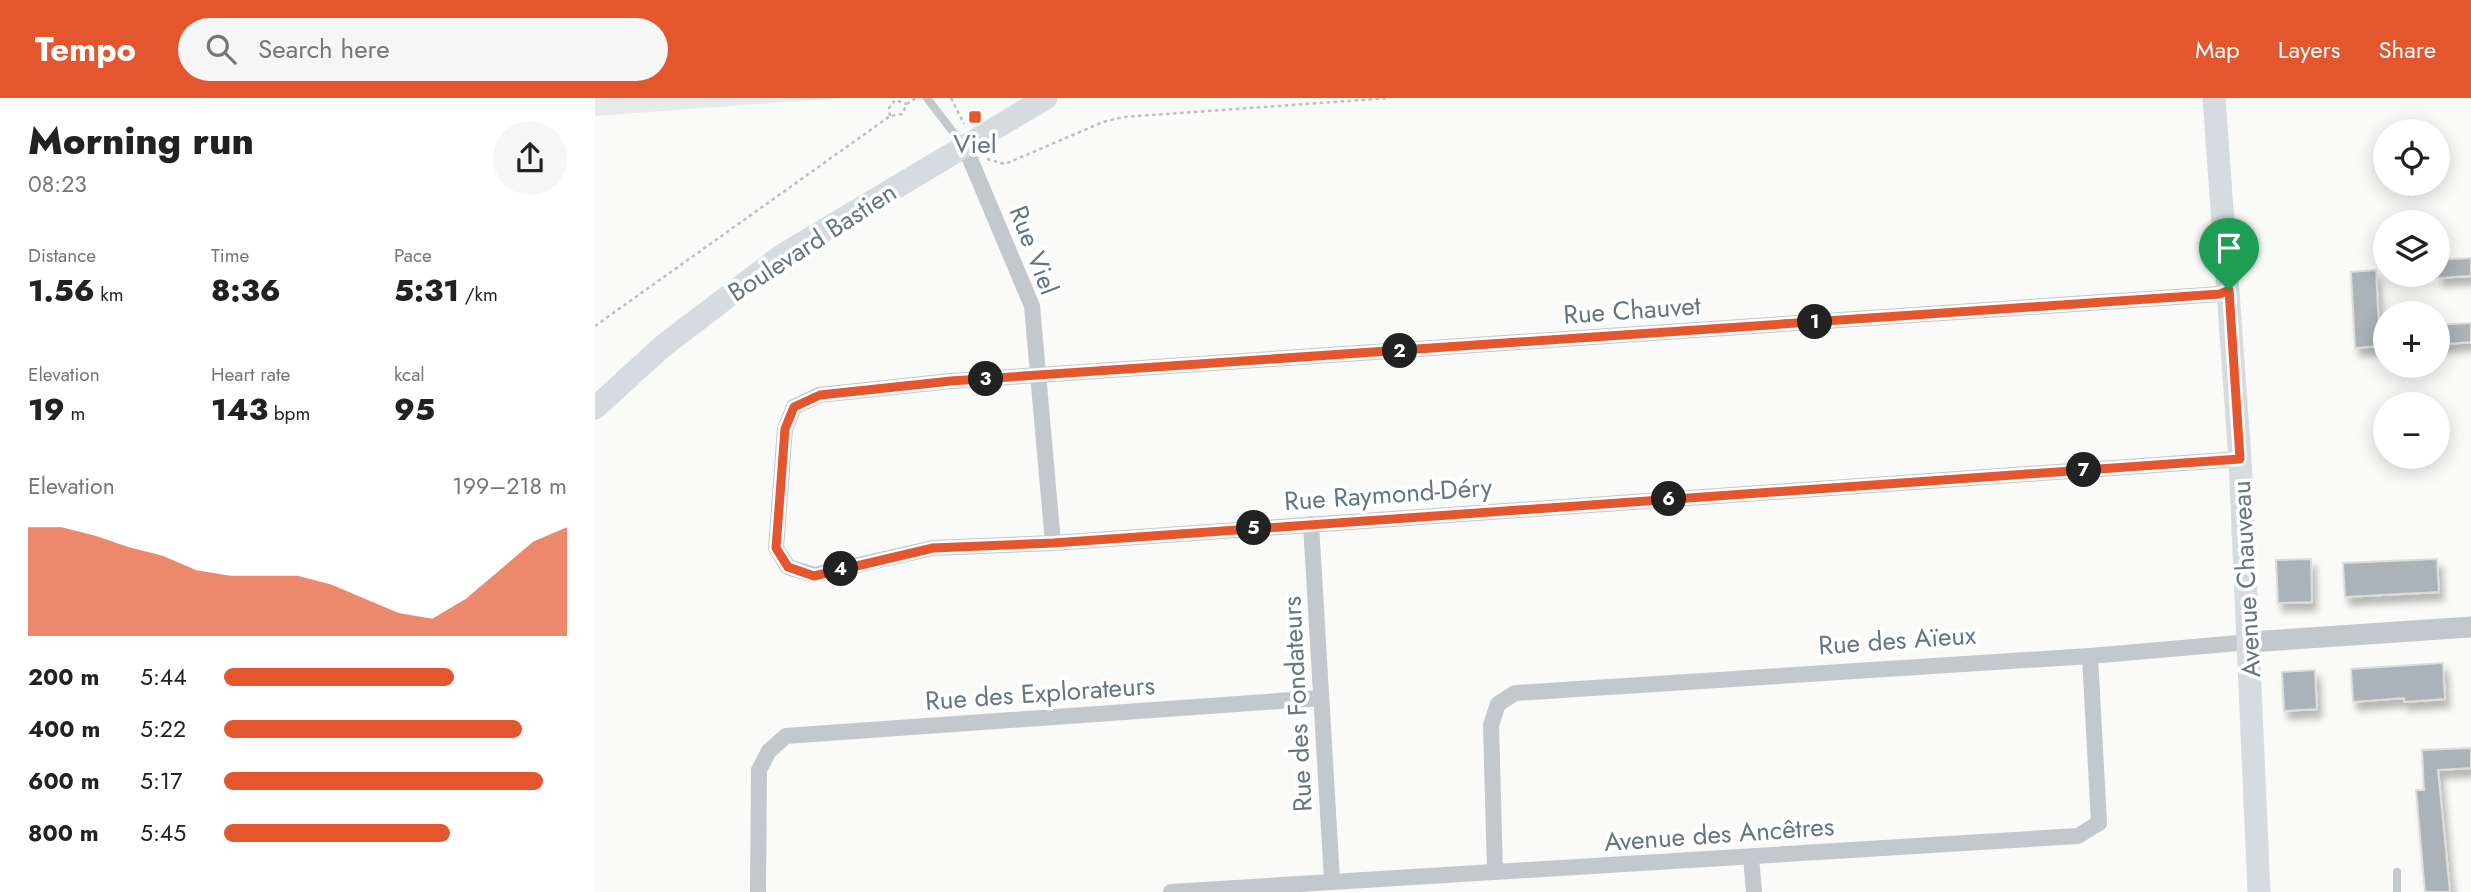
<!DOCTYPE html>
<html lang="en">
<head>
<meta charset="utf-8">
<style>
	:root { --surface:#fff; --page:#f6f6f6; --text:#222; --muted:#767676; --accent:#e4572e }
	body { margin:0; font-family:Jost,sans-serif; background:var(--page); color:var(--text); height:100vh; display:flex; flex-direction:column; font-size:26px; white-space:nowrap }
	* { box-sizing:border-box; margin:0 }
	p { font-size:23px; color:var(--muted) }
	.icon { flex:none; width:38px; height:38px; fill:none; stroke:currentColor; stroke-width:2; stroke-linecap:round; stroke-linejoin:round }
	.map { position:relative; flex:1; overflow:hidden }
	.drawer { display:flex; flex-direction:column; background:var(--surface); width:595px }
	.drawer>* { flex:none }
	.controls { position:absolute; left:1778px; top:21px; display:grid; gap:14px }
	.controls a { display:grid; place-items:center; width:77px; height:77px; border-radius:50%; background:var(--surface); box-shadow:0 4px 18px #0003; font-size:35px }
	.pin { position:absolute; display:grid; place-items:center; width:60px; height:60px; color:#fff; margin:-72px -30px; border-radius:50% 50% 50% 0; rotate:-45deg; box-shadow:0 0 7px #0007 }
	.pin .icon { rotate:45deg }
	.km { position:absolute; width:35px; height:35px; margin:-18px; border-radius:50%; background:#222; color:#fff; font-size:19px; line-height:35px; text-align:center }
	.round { display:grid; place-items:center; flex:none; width:74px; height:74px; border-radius:37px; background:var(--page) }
	.head { display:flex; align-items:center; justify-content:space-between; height:119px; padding:0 28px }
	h1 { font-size:38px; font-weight:800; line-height:52px }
	.metrics { display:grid; grid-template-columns:repeat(3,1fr); gap:10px; height:119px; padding:7px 28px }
	.metrics div { display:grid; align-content:center }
	.metrics b { font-size:30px; font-weight:800 }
	.metrics small { font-size:19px; font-weight:400 }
	.metrics p { font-size:19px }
	.chart { height:196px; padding:14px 28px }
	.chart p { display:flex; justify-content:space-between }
	.chart svg { width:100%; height:126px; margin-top:7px; fill:var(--accent); opacity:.7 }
	ul { padding:0 28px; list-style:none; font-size:23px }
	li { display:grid; grid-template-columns:112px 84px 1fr; align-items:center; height:52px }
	li i { height:18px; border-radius:9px; background:var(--accent) }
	header { display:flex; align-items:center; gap:42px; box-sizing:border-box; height:98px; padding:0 35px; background:var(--accent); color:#fff }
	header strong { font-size:33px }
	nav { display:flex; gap:38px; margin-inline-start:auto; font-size:24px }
	.search { width:490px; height:63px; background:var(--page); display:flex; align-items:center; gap:18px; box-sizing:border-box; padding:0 24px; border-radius:38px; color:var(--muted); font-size:26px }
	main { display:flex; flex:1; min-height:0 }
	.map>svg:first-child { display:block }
</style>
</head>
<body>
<header>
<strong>Tempo</strong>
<div class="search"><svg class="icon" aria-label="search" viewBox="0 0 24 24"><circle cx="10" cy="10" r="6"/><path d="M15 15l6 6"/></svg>Search here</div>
<nav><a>Map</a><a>Layers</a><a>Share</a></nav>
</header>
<main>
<section class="drawer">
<div class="head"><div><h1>Morning run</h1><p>08:23</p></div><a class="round"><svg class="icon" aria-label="share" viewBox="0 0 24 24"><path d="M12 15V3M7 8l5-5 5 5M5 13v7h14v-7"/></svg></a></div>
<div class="metrics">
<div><p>Distance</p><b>1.56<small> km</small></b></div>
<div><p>Time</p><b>8:36</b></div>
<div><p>Pace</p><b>5:31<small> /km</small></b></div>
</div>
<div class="metrics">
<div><p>Elevation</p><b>19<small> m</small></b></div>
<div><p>Heart rate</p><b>143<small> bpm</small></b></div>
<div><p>kcal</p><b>95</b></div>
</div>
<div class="chart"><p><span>Elevation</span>199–218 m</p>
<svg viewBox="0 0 160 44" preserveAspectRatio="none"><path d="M0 44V6L10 6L20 9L30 13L40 16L50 21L60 23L70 23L80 23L90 26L100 31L110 36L120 38L130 31L140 21L150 11L160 6V44z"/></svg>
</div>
<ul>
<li><b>200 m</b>5:44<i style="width:67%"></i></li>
<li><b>400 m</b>5:22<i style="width:87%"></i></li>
<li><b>600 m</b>5:17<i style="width:93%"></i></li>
<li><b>800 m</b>5:45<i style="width:66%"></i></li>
</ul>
</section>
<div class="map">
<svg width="1876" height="794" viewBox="0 0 1876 794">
	<defs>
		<filter id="shadow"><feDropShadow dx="4.5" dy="8" stdDeviation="3.5" flood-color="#0004"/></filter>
	</defs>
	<rect width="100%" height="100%" fill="#fafaf8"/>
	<!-- built -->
	<path fill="#e8e9e9" d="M 0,0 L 243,0 L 0,18 Z"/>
	<!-- building -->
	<path fill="#aab3b9" stroke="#dcdcda" stroke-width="2" filter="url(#shadow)" d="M 1876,160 L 1876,178 L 1843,180 L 1843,162 Z
		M 1781,172 L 1785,248 L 1760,250 L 1756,174 Z
		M 1876,225 L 1876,244 L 1843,247 L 1843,227 Z
		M 1716,461 L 1717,504 L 1683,505 L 1681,462 Z
		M 1842,461 L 1844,494 L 1750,499 L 1748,465 Z
		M 1848,565 L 1850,601 L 1809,604 L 1809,600 L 1758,604 L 1756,571 Z
		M 1720,572 L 1722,611 L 1689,613 L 1687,574 Z
		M 1876,650 L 1876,670 L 1843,672 L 1855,794 L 1830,794 L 1821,692 L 1829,692 L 1827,652 Z"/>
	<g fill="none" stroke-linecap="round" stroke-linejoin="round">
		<!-- path -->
		<path stroke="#bbbfc2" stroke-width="2.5" stroke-dasharray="3.5 3.5" stroke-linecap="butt" d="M 356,0 L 369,26
			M 295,18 L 294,10 L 300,2 L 312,6
			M 392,61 L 410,66 L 508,24 L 529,19 L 794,0
			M 0,228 L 295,18 L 307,16 L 312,6 L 321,0"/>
		<!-- service -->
		<path stroke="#c3c8cc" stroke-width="8" d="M 332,0 L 368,47
			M 1802,774 L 1802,794"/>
		<!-- minor -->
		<path stroke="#c3c8cc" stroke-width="16" d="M 370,49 L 437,208 L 458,445
			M 1634,192 L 1625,196 L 356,283 L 224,297 L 199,309 L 190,331 L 181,450 L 193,469 L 219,477 L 338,450 L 458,445 L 1645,361
			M 716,426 L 737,782
			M 1156,759 L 1159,794
			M 900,774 L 896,627 L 903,606 L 920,595 L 1495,558 L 1655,544
			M 163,794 L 164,672 L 174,653 L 191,638 L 726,600
			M 576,794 L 1483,738 L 1504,725 L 1495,558"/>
		<!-- tertiary -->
		<path stroke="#c3c8cc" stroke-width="21" d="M 1655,544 L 1876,529"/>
		<!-- secondary -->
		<path stroke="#d6dbdf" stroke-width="23" d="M 1619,0 L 1645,361 L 1664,794
			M 0,310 L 68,248 L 186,158 L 451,0"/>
	</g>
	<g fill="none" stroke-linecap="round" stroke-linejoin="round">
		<!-- route casing -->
		<g stroke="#fff" stroke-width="14">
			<path id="route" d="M 1634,192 L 1645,361 L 458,445 L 338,450 L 219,478 L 193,469 L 181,450 L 190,331 L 199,309 L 225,297 L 356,283 L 1625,196 Z"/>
		</g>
		<!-- route -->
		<use href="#route" stroke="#e4572e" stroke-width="9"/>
	</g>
	<!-- markers -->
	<rect fill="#e4572e" stroke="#fff" stroke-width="2.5" x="373" y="12" width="14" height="14" rx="3.5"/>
	<g text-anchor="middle" stroke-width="7" stroke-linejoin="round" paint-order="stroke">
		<!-- poi labels -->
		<g font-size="26" fill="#657683" stroke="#fff">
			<text x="380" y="55">Viel</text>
		</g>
		<!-- street labels -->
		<g font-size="26" fill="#657683" stroke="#fff">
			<text transform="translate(217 144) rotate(-33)" y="9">Boulevard Bastien</text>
			<text transform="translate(439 152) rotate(69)" y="9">Rue Viel</text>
			<text transform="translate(1037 212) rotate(-4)" y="9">Rue Chauvet</text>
			<text transform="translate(793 396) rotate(-4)" y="9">Rue Raymond-Déry</text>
			<text transform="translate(1651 481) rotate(-93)" y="9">Avenue Chauveau</text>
			<text transform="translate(1302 542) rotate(-4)" y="9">Rue des Aïeux</text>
			<text transform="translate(445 595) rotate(-4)" y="9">Rue des Explorateurs</text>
			<text transform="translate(702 606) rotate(-93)" y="9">Rue des Fondateurs</text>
			<text transform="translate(1124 736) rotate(-4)" y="9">Avenue des Ancêtres</text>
		</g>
	</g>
</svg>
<div class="controls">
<a><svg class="icon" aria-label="locate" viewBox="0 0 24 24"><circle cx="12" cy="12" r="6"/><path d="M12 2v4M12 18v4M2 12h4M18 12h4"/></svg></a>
<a><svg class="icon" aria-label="layers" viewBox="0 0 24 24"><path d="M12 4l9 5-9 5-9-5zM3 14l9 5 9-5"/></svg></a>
<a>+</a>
<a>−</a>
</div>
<div class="pin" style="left:1634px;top:192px;background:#1e9e55"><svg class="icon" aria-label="arrive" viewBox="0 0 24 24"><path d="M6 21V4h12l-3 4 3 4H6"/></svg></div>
<b class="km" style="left:1220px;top:224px">1</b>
<b class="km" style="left:805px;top:253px">2</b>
<b class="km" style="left:391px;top:281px">3</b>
<b class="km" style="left:246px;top:471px">4</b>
<b class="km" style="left:659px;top:430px">5</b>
<b class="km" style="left:1074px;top:401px">6</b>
<b class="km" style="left:1489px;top:372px">7</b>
</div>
</main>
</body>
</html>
